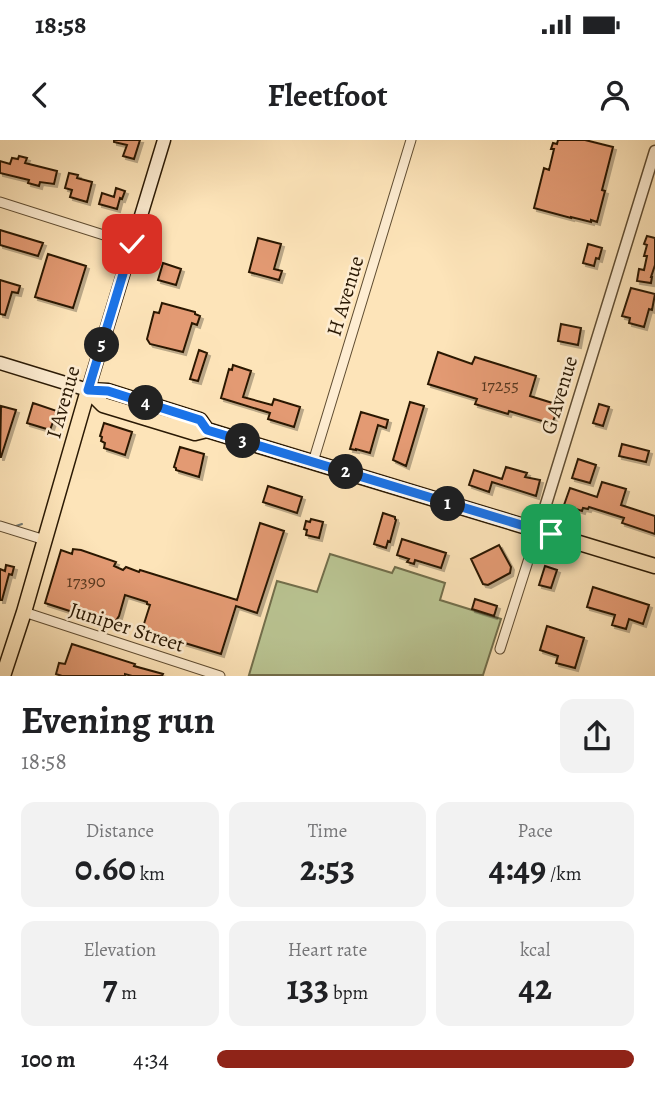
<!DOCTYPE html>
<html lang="en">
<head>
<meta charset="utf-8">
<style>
	:root { --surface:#fff; --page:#f2f2f2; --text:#202124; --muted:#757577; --accent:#8f2418 }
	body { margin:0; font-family:Alegreya,serif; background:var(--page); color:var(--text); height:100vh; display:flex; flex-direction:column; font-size:26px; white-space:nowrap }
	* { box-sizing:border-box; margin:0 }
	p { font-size:23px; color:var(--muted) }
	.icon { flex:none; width:38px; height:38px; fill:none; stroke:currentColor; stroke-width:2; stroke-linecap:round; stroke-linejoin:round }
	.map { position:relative; height:536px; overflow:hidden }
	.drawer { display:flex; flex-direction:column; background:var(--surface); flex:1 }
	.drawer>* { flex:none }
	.pin { position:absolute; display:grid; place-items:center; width:60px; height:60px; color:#fff; margin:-30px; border-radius:14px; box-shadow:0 4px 10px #0006 }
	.km { position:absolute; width:35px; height:35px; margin:-18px; border-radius:50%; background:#222; color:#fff; font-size:19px; line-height:35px; text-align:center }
	.round { display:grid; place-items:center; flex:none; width:74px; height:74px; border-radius:14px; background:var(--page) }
	.summary { display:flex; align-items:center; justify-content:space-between; height:119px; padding:0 21px }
	h1 { font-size:38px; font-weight:700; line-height:52px }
	.figures { display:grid; grid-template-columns:repeat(3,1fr); gap:10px; height:119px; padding:7px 21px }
	.figures div { display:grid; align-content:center; border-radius:14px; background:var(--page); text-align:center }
	.figures b { font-size:35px; font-weight:700 }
	.figures small { font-size:19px; font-weight:400 }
	.figures p { font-size:19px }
	ul { padding:0 21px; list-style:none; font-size:23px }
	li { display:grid; grid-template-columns:112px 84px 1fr; align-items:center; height:52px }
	li i { height:18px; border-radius:9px; background:var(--accent) }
	.status { display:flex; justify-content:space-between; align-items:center; height:49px; padding:0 35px; background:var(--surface); direction:ltr }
	.status svg { height:19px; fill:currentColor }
	header { display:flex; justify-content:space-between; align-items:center; height:91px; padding:0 21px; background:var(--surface); font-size:32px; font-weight:700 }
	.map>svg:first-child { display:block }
</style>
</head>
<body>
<div class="status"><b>18:58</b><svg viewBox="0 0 49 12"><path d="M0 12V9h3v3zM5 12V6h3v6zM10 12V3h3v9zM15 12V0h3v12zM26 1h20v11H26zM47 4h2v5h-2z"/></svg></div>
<header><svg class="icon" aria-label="back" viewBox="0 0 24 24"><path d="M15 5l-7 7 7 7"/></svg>Fleetfoot<svg class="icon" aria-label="person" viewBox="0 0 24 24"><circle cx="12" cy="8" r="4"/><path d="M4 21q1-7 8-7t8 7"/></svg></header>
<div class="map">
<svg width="655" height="536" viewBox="0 0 655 536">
	<defs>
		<filter id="shadow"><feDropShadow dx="3" dy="3" stdDeviation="0" flood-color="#0004"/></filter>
	</defs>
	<rect width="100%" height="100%" fill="#fde4b9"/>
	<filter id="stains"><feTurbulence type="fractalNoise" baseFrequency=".00286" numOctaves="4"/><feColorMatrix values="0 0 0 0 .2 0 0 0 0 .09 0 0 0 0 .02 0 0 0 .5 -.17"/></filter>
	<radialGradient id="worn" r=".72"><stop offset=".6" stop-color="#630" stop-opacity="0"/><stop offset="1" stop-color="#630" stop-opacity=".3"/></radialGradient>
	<!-- green -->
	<path fill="#bac593" stroke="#726f4c" stroke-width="2" d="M 330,414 L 392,433 L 395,427 L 445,443 L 440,460 L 501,479 L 483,535 L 249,535 L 277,441 L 317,452 Z"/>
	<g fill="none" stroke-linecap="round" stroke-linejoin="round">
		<!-- stream -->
		<path stroke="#747a72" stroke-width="2" d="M 13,387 L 22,384"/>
	</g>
	<!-- building -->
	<path fill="#e39a73" stroke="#2a1904" stroke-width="2" filter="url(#shadow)" d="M 114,0 L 140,0 L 134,19 L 123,16 L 127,5 L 114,2 Z
		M 558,0 L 585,0 L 613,7 L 602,50 L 605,51 L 597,82 L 591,80 L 591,82 L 571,77 L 571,78 L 534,68 L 544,28 L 549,30 L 554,9 L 551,9 L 553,3 L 557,4 Z
		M 19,16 L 27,18 L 25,23 L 57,31 L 54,44 L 40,42 L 39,46 L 28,43 L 29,40 L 0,33 L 0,21 L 10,24 L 12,18 L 18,19 Z
		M 69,33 L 78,35 L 77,38 L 92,42 L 87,62 L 70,57 L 72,50 L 65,48 Z
		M 116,48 L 125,51 L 122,59 L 120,58 L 117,69 L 99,64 L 102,53 L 114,57 Z
		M 0,90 L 43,103 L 38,116 L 0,105 Z
		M 647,96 L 655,98 L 655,125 L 651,137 L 652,137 L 651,143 L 637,141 L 639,129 L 644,130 L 647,116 L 644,116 L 647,105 L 644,104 Z
		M 258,98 L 281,104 L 274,129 L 282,131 L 279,140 L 249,132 Z
		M 588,104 L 602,108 L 599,119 L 596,118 L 594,126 L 583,123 Z
		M 48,114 L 86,126 L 73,168 L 35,157 Z
		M 163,123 L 181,129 L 176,145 L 158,140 Z
		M 0,140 L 20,146 L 18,153 L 12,152 L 5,175 L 0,174 Z
		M 631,148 L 655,154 L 652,170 L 649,169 L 644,187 L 629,183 L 630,178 L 622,176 Z
		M 162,163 L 195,172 L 195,174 L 200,176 L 197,185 L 192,183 L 183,212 L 150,204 L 147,199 L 154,172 L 159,173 Z
		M 561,184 L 581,188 L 578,205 L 558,201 Z
		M 199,210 L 207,213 L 198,241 L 190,239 Z
		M 438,212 L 472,224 L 475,217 L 536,236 L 530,256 L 559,265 L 552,284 L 509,271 L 508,274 L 475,264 L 477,259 L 428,244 Z
		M 233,225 L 251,231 L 243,257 L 272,265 L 274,259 L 300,267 L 294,287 L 268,279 L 270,273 L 221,258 L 229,229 L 232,230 Z
		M 410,262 L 424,266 L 406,326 L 393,320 Z
		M 33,263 L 57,271 L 50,290 L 27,283 Z
		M 599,264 L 609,267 L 603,286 L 593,283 Z
		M 1,266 L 16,270 L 1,317 L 0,317 Z
		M 361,272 L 388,280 L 386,288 L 378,285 L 370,313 L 356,309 L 356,310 L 350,309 Z
		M 104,283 L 132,292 L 125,315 L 104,308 L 105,303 L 101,301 L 102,297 L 100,296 Z
		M 622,304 L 649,311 L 646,322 L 619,316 Z
		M 180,307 L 204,314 L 199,337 L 176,330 L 176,328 L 174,327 Z
		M 578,319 L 596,325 L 590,343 L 572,338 Z
		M 506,327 L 527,333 L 525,337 L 540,340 L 536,356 L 492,342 L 489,352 L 469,345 L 474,330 L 502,339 Z
		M 602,342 L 626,349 L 621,365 L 655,376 L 655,394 L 622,383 L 624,378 L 589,367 L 588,369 L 583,368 L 582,371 L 564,365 L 570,348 L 597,357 Z
		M 268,346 L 302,357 L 297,373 L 263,362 Z
		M 383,373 L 395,377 L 395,379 L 396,380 L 390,402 L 388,401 L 386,408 L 374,404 Z
		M 311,379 L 323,382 L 319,398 L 306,395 L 307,390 L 304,389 L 306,381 L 310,382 Z
		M 260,383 L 284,391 L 257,473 L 236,466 L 221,514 L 142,490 L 150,465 L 147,464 L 147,462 L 125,455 L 119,476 L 113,485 L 45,463 L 61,410 L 72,414 L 73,409 L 81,410 L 116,422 L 114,426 L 123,430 L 126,427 L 139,432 L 140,430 L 237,460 Z
		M 402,399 L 446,413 L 441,428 L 415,420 L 414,424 L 407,422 L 409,419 L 397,415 Z
		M 499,405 L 511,427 L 510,433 L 488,445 L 483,444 L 471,419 Z
		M 6,425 L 14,427 L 12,435 L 9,434 L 2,460 L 0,460 L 0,429 L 5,431 Z
		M 545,426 L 557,430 L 551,448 L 539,445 Z
		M 593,447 L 649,465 L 643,484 L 629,479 L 626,489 L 612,485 L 615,475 L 587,467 Z
		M 475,459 L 497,466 L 494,476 L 472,469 Z
		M 547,486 L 584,498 L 575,528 L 556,523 L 558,516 L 540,510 Z
		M 72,504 L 135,524 L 134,526 L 163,534 L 162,536 L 132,536 L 125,534 L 125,536 L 62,536 L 56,534 L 59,523 L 65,524 Z"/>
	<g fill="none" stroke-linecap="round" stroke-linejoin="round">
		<!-- minor casing -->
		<g stroke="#5f4c31" stroke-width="11">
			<path id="minor" d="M 0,62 L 132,104
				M 313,322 L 411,0
				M 0,386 L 45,400
				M 24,472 L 220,536
				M 500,509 L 538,390"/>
		</g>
		<!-- tertiary casing -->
		<g stroke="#5f4c31" stroke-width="13">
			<path id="tertiary" d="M 538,390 L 655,11"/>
		</g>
		<!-- secondary casing -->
		<g stroke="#2a1904" stroke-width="15">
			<path id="secondary" d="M 0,223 L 88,250 L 164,0"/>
		</g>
		<!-- primary casing -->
		<g stroke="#2a1904" stroke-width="17">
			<path id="primary" d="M 88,250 L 103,265 L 195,293 L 207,290 L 655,426
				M 88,250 L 108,251 L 200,280 L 207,290
				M 3,536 L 24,472 L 88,250"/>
		</g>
		<!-- minor -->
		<use href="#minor" stroke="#feedd2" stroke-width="9"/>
		<!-- tertiary -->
		<use href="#tertiary" stroke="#feedd2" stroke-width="10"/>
		<!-- secondary -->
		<use href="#secondary" stroke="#feedd2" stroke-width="12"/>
		<!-- primary -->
		<use href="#primary" stroke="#fde4b9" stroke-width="14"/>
	</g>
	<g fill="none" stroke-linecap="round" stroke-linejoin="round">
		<!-- route casing -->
		<g stroke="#fff" stroke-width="14">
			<path id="route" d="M 132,104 L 88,250 L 108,251 L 200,280 L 207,290 L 551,394"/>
		</g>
		<!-- route -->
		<use href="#route" stroke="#1a73e8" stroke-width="9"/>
	</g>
	<g text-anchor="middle" stroke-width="5" stroke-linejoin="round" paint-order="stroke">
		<!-- number labels -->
		<g font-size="18" fill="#583920">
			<text x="500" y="251">17255</text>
			<text x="86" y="447">17390</text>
		</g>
		<!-- street labels -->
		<g font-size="21" fill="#2a1904" stroke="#feedd2">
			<text transform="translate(345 156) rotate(-73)" y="7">H Avenue</text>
			<text transform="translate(559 255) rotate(-73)" y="7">G Avenue</text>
			<text transform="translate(63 262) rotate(-74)" y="7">I Avenue</text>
			<text transform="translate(127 487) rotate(18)" y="7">Juniper Street</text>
		</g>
	</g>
	<rect width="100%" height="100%" filter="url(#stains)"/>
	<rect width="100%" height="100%" fill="url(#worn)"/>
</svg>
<div class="pin" style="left:551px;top:394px;background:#1e9e55"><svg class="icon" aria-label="arrive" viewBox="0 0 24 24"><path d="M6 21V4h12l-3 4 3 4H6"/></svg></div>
<div class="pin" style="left:132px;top:104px;background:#d93025"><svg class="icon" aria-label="check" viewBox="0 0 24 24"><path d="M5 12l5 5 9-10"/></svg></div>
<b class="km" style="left:448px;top:364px">1</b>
<b class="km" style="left:346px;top:332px">2</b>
<b class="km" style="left:243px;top:301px">3</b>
<b class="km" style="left:146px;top:263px">4</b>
<b class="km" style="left:102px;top:205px">5</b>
</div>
<section class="drawer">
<div class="summary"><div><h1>Evening run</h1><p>18:58</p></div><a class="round"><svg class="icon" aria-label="share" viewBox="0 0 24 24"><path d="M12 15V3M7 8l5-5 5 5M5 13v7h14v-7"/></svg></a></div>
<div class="figures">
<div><p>Distance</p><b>0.60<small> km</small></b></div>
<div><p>Time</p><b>2:53</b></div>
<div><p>Pace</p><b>4:49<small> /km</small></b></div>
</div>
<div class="figures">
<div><p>Elevation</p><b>7<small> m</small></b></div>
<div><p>Heart rate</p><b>133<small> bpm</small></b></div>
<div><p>kcal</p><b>42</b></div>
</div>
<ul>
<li><b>100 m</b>4:34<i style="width:100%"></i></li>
</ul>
</section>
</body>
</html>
